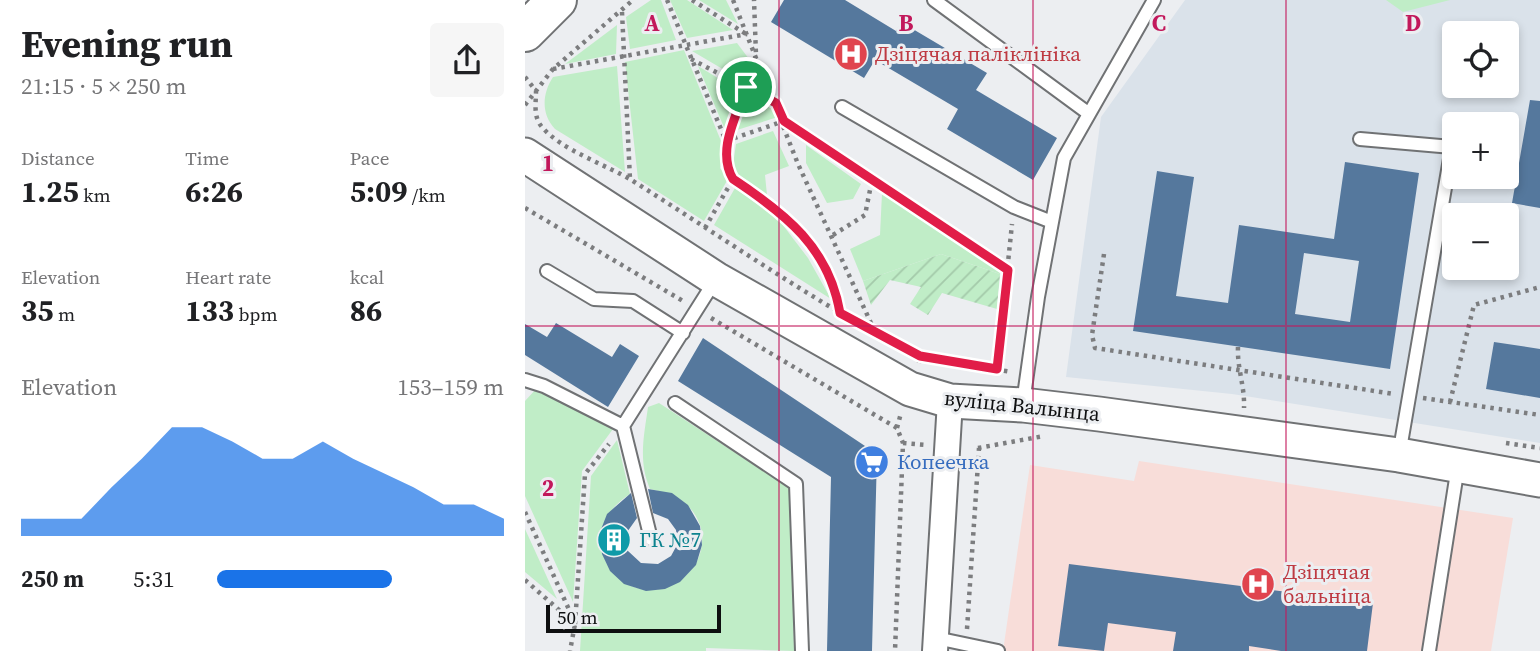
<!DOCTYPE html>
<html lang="en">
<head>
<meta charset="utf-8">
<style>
	:root { --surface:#fff; --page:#f6f6f6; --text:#202124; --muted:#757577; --accent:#1a73e8 }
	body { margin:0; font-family:"Source Serif 4",serif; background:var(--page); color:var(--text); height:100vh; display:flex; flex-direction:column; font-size:26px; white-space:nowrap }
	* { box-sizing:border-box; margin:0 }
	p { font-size:23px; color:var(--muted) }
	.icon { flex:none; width:38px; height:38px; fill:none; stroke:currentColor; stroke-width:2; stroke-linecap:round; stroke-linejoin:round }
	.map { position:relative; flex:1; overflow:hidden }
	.sheet { display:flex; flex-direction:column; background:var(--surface); width:525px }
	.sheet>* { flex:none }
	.controls { position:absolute; left:917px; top:21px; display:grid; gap:14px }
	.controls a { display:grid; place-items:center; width:77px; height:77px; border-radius:7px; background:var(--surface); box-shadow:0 4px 10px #0003; font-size:35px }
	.scale { position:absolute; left:21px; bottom:18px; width:175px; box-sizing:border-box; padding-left:7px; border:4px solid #0e0f10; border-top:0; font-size:19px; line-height:24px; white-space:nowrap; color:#0e0f10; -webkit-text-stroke:5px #eceef1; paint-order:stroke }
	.pin { position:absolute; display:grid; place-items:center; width:60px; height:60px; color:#fff; margin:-30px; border:4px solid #fff; border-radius:50%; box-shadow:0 2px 7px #0007 }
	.round { display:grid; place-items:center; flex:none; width:74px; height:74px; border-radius:7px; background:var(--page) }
	.overview { display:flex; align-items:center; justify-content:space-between; height:119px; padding:0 21px }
	h1 { font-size:38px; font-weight:700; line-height:52px }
	.figures { display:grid; grid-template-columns:repeat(3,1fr); gap:10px; height:119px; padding:7px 21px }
	.figures div { display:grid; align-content:center }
	.figures b { font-size:30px; font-weight:700 }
	.figures small { font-size:19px; font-weight:400 }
	.figures p { font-size:19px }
	.chart { height:196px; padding:14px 21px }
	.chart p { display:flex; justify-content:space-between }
	.chart svg { width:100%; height:126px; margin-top:7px; fill:var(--accent); opacity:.7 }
	ul { padding:0 21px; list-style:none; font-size:23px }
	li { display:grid; grid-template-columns:112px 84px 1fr; align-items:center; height:52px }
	li i { height:18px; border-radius:9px; background:var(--accent) }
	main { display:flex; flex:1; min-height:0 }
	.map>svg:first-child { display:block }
</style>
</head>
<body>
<main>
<section class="sheet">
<div class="overview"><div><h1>Evening run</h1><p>21:15 · 5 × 250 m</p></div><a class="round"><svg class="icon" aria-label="share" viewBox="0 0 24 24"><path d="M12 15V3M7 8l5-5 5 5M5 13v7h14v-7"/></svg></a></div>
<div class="figures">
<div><p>Distance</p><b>1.25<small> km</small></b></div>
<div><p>Time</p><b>6:26</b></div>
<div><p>Pace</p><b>5:09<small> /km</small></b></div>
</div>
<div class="figures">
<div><p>Elevation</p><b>35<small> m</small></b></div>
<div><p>Heart rate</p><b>133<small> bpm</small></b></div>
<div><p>kcal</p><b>86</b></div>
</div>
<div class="chart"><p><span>Elevation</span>153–159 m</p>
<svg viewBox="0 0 160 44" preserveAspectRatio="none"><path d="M0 44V38L10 38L20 38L30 27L40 17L50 6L60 6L70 11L80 17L90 17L100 11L110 17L120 22L130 27L140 33L150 33L160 38V44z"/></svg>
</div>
<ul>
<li><b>250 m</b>5:31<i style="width:61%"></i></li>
</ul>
</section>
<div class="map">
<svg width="1015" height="651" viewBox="0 0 1015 651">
	<defs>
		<pattern id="garden-furrows" width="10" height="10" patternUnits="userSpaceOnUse" patternTransform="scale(1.75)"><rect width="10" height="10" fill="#c0edc7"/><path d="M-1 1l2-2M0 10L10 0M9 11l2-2" fill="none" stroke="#a4caaa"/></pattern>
	</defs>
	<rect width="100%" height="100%" fill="#eceef1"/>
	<!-- built -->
	<path fill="#dae2ea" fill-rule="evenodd" d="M 660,0 L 1015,0 L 1015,443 L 707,394 L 541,377 L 576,117 ZM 929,33 L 982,33 L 982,86 L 929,86 ZM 929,124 L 982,124 L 982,177 L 929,177 ZM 929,215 L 982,215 L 982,268 L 929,268 Z"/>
	<!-- medical -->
	<path fill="#f8ddd9" d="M 614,461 L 988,518 L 966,651 L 478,651 L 505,465 L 609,481 Z"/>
	<!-- grass -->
	<path fill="#c0edc7" d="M 126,0 L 136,0 L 151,40 L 105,49 L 101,17 Z
		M 145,0 L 162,0 L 208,30 L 162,38 Z
		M 174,0 L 201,0 L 213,24 Z
		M 861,0 L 925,0 L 878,12 Z
		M 92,25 L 91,54 L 40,64 Z
		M 212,43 L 224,59 L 218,81 L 167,51 Z
		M 159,50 L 198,146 L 195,168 L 203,179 L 179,221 L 113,179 L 100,62 Z
		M 92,66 L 100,172 L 30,129 C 16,114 17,94 28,77 Z
		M 173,66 L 216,92 L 207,127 L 201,132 Z
		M 223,92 L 248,106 L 253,117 L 212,130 Z
		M 248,131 L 264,166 L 240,175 L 242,195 L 207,171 L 211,144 Z
		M 281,145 L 336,184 L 328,199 L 302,203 L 281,163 Z
		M 210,188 L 254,220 L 283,258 L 306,299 L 189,225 Z
		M 357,193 L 476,269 L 475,274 L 416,254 L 338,281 L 325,249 L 355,235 Z
		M 11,389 L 88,429 L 57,471 L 48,602 L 0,496 L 0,401 Z
		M 134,403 L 266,489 L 269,651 L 181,648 L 181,651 L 55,651 L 66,476 L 92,440 L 105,494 C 33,540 110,630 166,570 C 176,560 180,539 175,525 C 166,501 148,494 125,489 C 113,461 119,436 123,407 Z
		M 0,529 L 32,599 L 0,572 Z"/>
	<!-- garden -->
	<path fill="url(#garden-furrows)" d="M 416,254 L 475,274 L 472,309 L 417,293 L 403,315 L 385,304 L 396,287 L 365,280 L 346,305 L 338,281 Z"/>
	<!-- building -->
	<path fill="#55789d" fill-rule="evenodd" d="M 259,0 L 320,0 L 371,31 L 376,22 L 462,73 L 451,90 L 532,138 L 508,180 L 422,129 L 433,109 L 350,60 L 339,78 L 246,22 Z
		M 1005,100 L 1015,101 L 1015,208 L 987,203 Z
		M 820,162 L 894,173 L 865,369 L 608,331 L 632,171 L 669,177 L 651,296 L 703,303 L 714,225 L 809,239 ZM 779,253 L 834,261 L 825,322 L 770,314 Z
		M 31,323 L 87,357 L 95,344 L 114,356 L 83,407 L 0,355 L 0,324 L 22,337 Z
		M 178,338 L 352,454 L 347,651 L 302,651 L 306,477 L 153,381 Z
		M 969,342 L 1015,349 L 1015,398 L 961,389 Z
		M 123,489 L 147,493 L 163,505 L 175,526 L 177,545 L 171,565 L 155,582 L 140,589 L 121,591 L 99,584 L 85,571 L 77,554 L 75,532 L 82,514 L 106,493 L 112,518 L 100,535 L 103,551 L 116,563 L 133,564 L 146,556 L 152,545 L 151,530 L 143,519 L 128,513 Z
		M 544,564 L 848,603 L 842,651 L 756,651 L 724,646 L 724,651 L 648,651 L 651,632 L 583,623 L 579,651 L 533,646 Z"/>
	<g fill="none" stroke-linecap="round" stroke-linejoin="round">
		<!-- lane casing -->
		<g stroke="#707274" stroke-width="16">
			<path id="lane" d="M 409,0 L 563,113
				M 317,107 L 489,207 L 527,222
				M 835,139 L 927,147 L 874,455
				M 22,271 L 69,299 L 108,301 L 158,333
				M 0,380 L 19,386 L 98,426 L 191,279
				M 150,403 L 271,484 L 277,651
				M 498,403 L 513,297 L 539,158 L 629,0
				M 98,426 L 126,539
				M 411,638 L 473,651
				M 904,651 L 933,466"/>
		</g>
		<!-- street casing -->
		<g stroke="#707274" stroke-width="28">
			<path id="street" d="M 410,651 L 425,401"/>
		</g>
		<!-- secondary casing -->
		<g stroke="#707274" stroke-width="37">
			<path id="secondary" d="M 0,155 L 191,279 L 385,389 L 425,401 L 498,405 L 574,414 L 874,455 L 1015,480"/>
		</g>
		<!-- primary casing -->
		<g stroke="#707274" stroke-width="42">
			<path id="primary" d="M 0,32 L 32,0"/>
		</g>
		<!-- path -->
		<path stroke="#7c7d7f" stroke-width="4.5" stroke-dasharray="3.5 5" stroke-linecap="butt" d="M 142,0 L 201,141 L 203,170 L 208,179 C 260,213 304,248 315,312
			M 167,0 L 221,34
			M 208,0 L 273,164 L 351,334
			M 97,12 L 105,179
			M 166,59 L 250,103
			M 28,69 L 222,34
			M 0,77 L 11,91 C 11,103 8,117 17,127 C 36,150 82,165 108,181 C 203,241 295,306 395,357 L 394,363
			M 0,105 L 28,69 L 108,0
			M 201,140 L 208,130 L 231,55 L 229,0
			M 201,141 L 259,121 L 483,270
			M 0,208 L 158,301
			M 180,228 L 208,179
			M 308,235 L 340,215 L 347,180
			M 579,254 L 567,335 L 570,348 L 869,394
			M 186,318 L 372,428 L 378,443 L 370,651
			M 713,347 C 712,368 720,387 719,408
			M 395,357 L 487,372
			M 472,369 L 487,224
			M 898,398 L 1015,415
			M 925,402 L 949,305 L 1015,287
			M 372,428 L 376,413
			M 378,443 L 402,445
			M 981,443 L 1015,448
			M 453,448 L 519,436
			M 0,512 L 50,623
			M 0,580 L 50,624 L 45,651
			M 50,624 L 60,474 L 84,444
			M 442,629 L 454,448"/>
		<!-- lane -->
		<use href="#lane" stroke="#fff" stroke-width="12"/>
		<!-- street -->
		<use href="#street" stroke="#fff" stroke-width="24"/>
		<!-- secondary -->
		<use href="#secondary" stroke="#fff" stroke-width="33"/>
		<!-- primary -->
		<use href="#primary" stroke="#fff" stroke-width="38"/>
	</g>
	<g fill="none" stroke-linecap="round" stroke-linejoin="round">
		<!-- route casing -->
		<g stroke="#fff" stroke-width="14">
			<path id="route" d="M 221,87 L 251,103 L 259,121 L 483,270 L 472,369 L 395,356 L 315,313 C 304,248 261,214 208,179 C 191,150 212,116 221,87 Z"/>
		</g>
		<!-- route -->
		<use href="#route" stroke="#e11d48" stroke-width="9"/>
	</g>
	<!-- grid -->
	<path fill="none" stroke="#c2185b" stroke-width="2" stroke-opacity="0.55" d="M 254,0 L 254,651M 508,0 L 508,651M 761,0 L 761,651M 0,326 L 1015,326"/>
	<!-- icons -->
	<defs>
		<g id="hospital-disc" transform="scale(1.75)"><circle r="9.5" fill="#e0444e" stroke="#eceef1"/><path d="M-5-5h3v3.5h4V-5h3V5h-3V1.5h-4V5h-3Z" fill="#fff"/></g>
		<g id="supermarket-disc" transform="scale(1.75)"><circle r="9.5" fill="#3f7fe0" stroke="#eceef1"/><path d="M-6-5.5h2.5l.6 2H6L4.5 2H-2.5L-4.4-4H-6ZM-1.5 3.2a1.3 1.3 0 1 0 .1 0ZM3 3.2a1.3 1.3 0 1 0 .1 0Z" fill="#fff"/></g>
		<g id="building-disc" transform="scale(1.75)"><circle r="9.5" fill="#0f9aa8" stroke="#eceef1"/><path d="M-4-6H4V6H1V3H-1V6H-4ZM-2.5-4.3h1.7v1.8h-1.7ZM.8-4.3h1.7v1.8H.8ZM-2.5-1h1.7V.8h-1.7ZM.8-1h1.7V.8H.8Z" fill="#fff"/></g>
	</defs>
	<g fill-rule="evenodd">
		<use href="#hospital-disc" x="326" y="54"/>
		<use href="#supermarket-disc" x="347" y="462"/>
		<use href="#building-disc" x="89" y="540"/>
		<use href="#hospital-disc" x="733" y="584"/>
	</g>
	<g text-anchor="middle" stroke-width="6" stroke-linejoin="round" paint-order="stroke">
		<!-- health labels -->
		<g font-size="21" fill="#be3a42" stroke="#eceef1" text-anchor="start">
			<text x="350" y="61">Дзіцячая паліклініка</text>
			<text x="758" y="579">Дзіцячая<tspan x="758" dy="24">бальніца</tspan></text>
		</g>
		<!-- street labels -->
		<g font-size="21" fill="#0e0f10" stroke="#eceef1">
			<text transform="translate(497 406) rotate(6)" y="7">вуліца Валынца</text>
		</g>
		<!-- shop labels -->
		<g font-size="21" fill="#366cbe" stroke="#eceef1" text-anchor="start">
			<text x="372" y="469">Копеечка</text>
		</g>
		<!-- culture labels -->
		<g font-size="21" fill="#0d838f" stroke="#eceef1" text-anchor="start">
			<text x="114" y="547">ГК №7</text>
		</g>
	</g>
	<g font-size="23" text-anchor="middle" font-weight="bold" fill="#c2185b" stroke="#eceef1" stroke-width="6" stroke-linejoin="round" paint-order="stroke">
		<text x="127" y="31">A</text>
		<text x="381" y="31">B</text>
		<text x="634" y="31">C</text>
		<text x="888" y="31">D</text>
		<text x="23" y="171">1</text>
		<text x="23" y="496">2</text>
	</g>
</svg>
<div class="controls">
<a><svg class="icon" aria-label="locate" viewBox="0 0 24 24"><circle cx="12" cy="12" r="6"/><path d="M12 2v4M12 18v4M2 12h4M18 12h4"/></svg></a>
<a>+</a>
<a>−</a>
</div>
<div class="scale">50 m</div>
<div class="pin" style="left:221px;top:87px;background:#1e9e55"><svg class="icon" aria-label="arrive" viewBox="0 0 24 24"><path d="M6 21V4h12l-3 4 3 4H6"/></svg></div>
</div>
</main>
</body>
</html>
